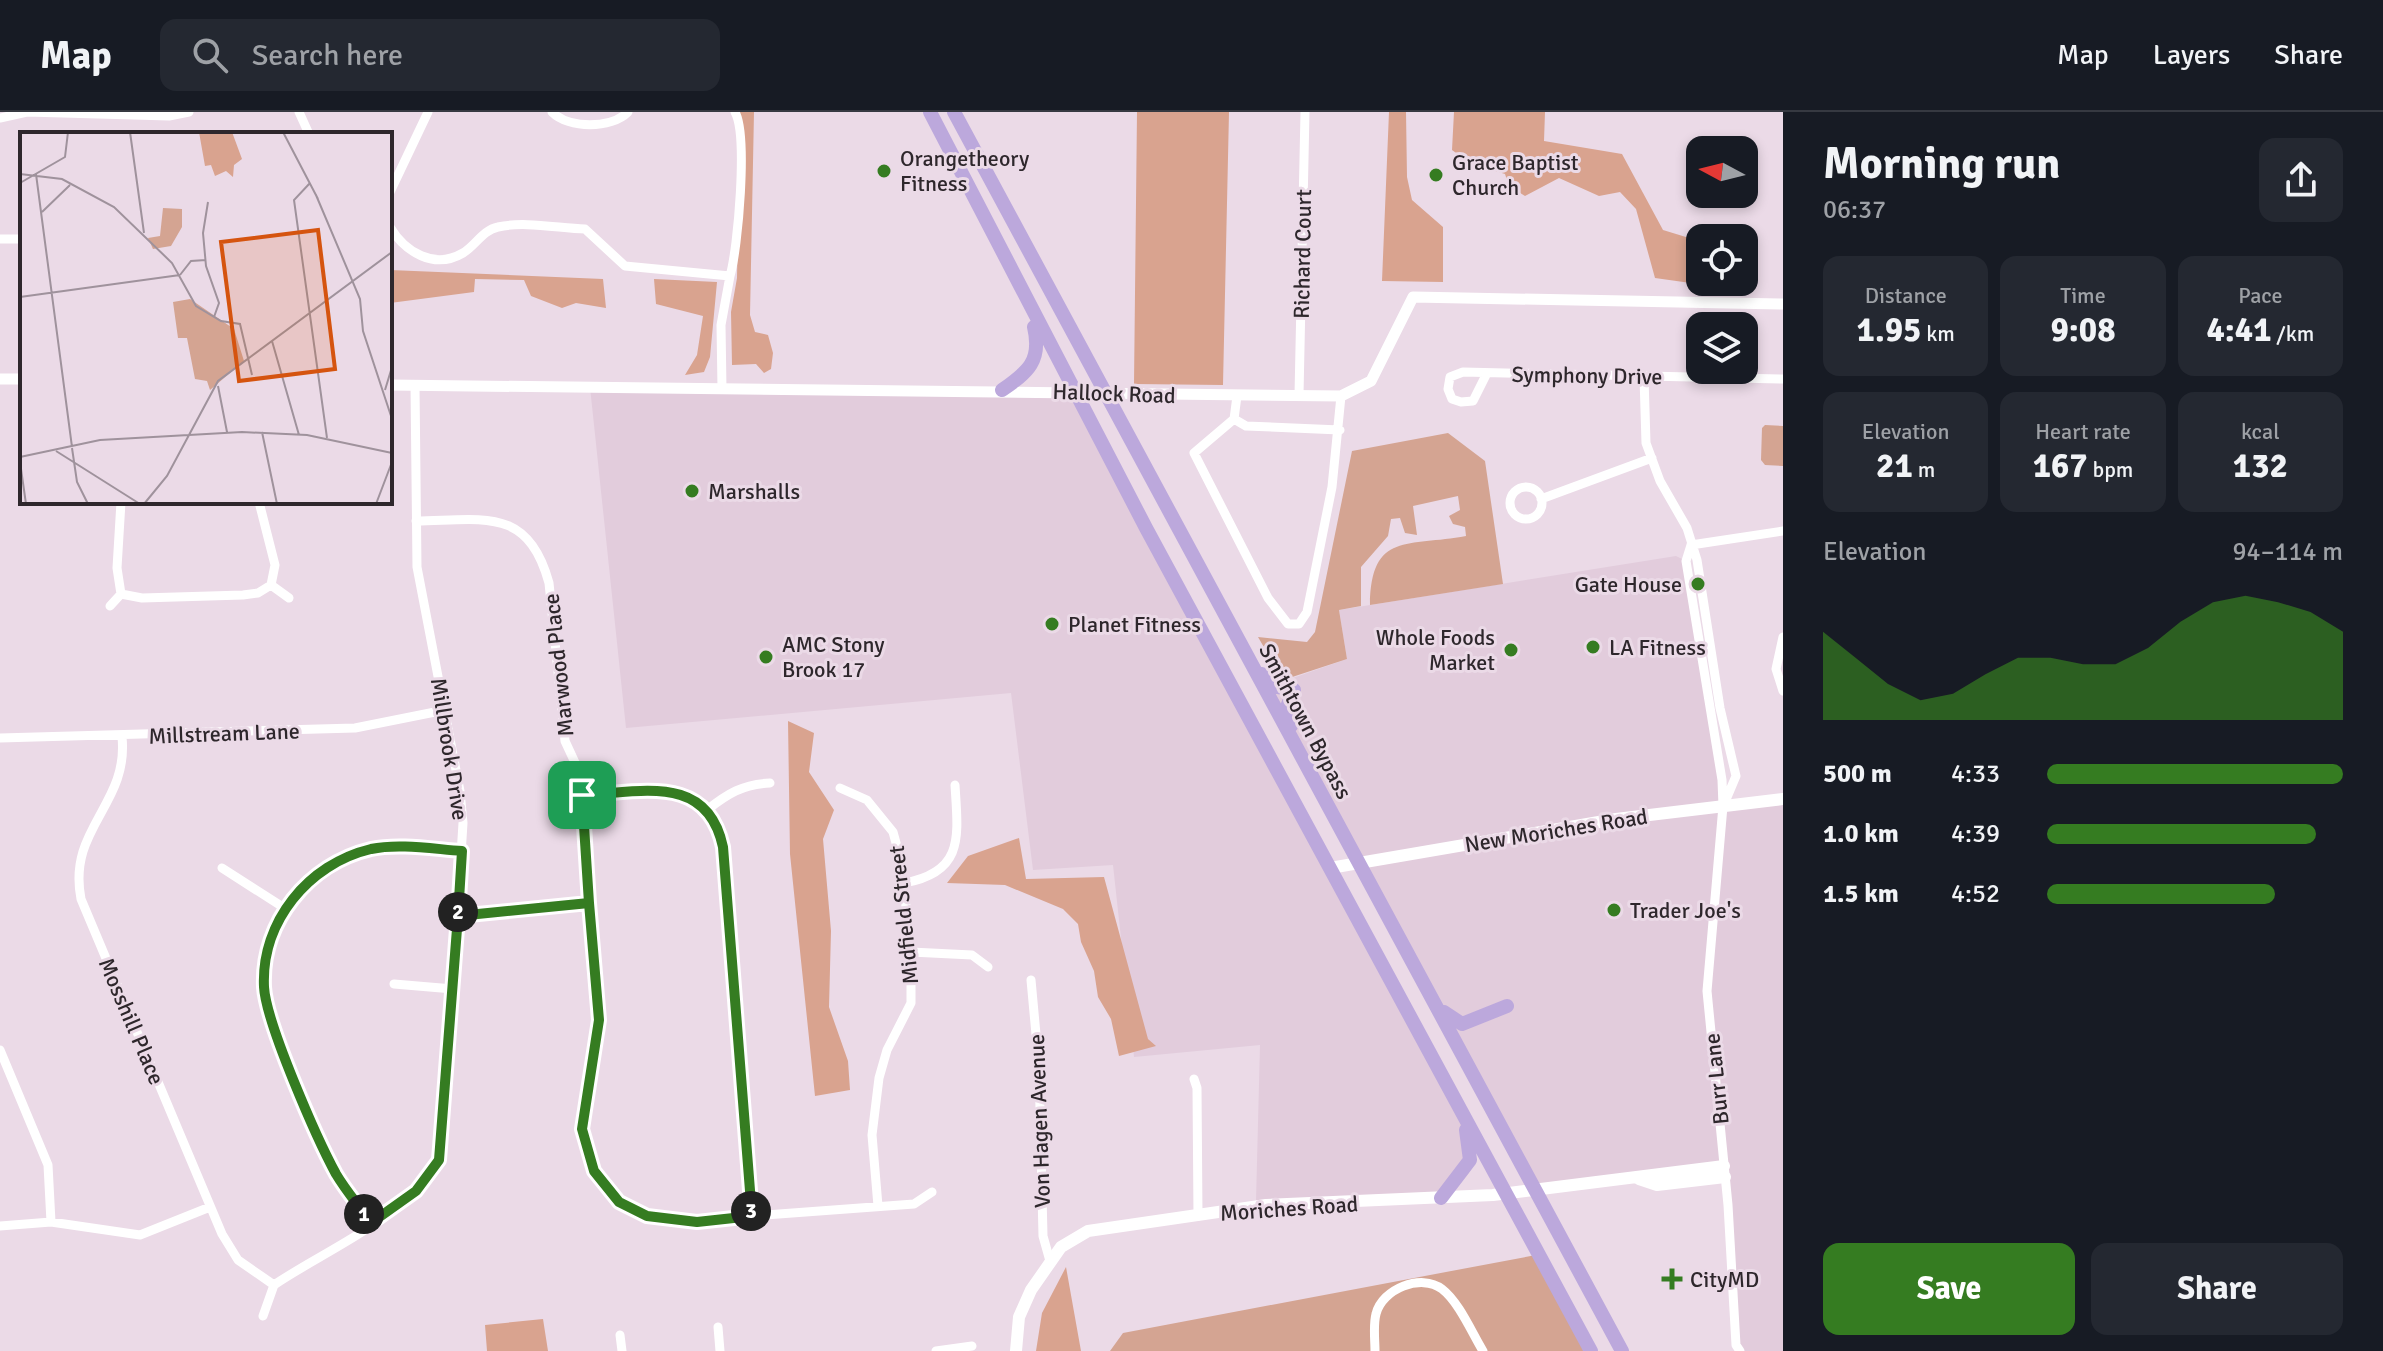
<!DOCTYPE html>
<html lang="en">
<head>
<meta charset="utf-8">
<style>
	:root { --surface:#171b24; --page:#242831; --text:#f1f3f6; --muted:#9ea1a6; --line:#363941; --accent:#357c21 }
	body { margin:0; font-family:Signika,sans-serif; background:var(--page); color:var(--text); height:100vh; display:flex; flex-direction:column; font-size:30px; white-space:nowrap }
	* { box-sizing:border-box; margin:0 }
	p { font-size:26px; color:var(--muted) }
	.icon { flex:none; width:44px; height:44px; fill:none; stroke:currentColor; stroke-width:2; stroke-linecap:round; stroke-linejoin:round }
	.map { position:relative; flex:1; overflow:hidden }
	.sheet { display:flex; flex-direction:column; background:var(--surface); width:600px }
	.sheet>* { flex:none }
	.needle { width:52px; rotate:277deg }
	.buttons { position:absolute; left:1686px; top:24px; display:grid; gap:16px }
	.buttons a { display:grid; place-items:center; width:72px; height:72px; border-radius:16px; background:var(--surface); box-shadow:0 4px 12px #0003; font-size:40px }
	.pin { position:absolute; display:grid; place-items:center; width:68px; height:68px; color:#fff; margin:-34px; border-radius:16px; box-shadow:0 4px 12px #0006 }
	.km { position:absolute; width:40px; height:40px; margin:-20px; border-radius:50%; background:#222; color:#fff; font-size:22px; line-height:40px; text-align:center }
	.round { display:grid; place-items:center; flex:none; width:84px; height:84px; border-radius:16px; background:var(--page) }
	.headline { display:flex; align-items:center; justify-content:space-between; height:136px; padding:0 40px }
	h1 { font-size:44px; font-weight:800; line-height:60px }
	.stats { display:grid; grid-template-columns:repeat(3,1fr); gap:12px; height:136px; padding:8px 40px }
	.stats div { display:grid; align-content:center; border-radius:16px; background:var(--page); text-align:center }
	.stats b { font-size:34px; font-weight:800 }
	.stats small { font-size:22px; font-weight:400 }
	.stats p { font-size:22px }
	.chart { height:224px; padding:16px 40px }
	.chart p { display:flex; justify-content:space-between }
	.chart svg { width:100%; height:144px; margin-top:8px; fill:var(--accent); opacity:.7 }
	.primary-button { display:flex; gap:16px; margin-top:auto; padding:16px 40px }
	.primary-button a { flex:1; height:92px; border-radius:16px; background:var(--accent); color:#fff; font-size:32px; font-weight:800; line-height:92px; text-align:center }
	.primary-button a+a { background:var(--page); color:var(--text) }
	ul { padding:0 40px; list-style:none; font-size:26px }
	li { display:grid; grid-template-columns:128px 96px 1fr; align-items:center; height:60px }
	li i { height:20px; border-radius:10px; background:var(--accent) }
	header { display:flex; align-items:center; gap:48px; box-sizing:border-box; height:112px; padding:0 40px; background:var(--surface); border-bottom:2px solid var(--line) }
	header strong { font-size:38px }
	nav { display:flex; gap:44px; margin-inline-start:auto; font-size:28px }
	.search { width:560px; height:72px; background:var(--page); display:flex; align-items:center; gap:20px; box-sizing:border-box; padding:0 28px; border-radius:16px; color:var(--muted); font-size:30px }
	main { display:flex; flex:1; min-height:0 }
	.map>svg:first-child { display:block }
</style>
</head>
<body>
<header>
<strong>Map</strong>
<div class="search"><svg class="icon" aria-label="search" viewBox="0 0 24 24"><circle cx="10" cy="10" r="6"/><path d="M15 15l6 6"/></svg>Search here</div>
<nav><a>Map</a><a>Layers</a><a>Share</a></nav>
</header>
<main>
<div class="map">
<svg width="1783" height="1239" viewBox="0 0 1783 1239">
	<rect width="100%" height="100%" fill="#ebdae7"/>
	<!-- built -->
	<path fill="#e2ccdc" d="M 590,275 L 1074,279 L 1477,1028 L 1469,1061 L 1459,1073 L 1429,1083 L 1256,1089 L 1260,933 L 1134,945 L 1113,753 L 1033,758 L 1011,581 L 626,616 Z
		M 1676,444 L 1686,449 L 1723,693 L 1783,683 L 1783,1239 L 1740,1239 L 1724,1054 L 1535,1078 L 1264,576 L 1347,547 L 1339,498 Z"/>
	<!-- green -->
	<path fill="#d4a492" d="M 1765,313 L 1783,314 L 1783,354 L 1765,353 L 1761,348 L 1762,316 Z
		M 1448,321 L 1485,349 L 1503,472 L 1370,493 C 1371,419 1408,435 1466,424 L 1465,415 L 1453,412 L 1449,404 L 1460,398 L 1458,384 L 1413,394 L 1417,423 L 1405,421 L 1400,406 L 1391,407 L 1388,424 L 1361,455 L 1361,494 L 1339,498 L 1347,547 L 1283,568 L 1258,525 L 1307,530 L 1315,520 L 1352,339 Z
		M 1536,1143 L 1592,1239 L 1110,1239 L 1123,1221 Z"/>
	<!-- forest -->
	<path fill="#d9a38f" d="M 740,0 L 754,0 L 750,203 L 755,220 L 768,223 L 773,241 L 771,257 L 764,261 L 756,252 L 732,253 L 731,200 L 737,166 Z
		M 1137,0 L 1229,0 L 1223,273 L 1134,272 Z
		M 1389,0 L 1406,0 L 1407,65 L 1412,88 L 1443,115 L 1443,170 L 1382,169 Z
		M 1454,0 L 1545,0 L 1544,29 L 1622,42 L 1663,118 L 1699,129 L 1700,170 L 1711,170 L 1712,174 L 1655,166 L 1636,97 L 1620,80 L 1599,84 L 1559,66 L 1525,84 L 1509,74 L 1505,62 L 1470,51 L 1452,38 Z
		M 390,158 L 603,167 L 606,196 L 576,191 L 562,196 L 531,184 L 524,168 L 475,167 L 474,180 L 390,191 Z
		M 654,167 L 717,170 L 710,245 L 704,260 L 685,263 L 697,243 L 703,204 L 656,192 Z
		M 788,609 L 814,621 L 809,660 L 834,698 L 823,727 L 831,819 L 829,895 L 848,949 L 850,978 L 815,984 L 790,742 Z
		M 1019,726 L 1026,767 L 1104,765 L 1148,927 L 1156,934 L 1119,944 L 1111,907 L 1098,885 L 1094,859 L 1081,830 L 1078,812 L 1063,797 L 1005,773 L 947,771 L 968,744 Z
		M 1066,1155 L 1081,1239 L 1036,1239 L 1042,1201 Z
		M 543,1207 L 548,1239 L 487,1239 L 485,1213 Z"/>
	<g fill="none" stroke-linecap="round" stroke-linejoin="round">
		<!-- minor -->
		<path stroke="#fff" stroke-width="9" d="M 299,0 L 309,22
			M 552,0 C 569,17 611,17 628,0
			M 0,6 L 27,0 L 169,4 L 189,0
			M 390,80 L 428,0
			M 390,115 C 405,140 434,158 463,141 C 475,134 483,118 498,115 C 524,109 558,116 585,117 L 625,154 L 730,164 C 738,137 748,23 735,0
			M 0,127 L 22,127
			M 1487,261 L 1473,289 L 1461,290 L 1452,287 L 1448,277 L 1450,265 L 1463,260 L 1783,267
			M 1644,265 L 1646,331 L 1660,369 L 1687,416 L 1697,448 L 1720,596 L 1736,664 L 1725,690
			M 722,277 L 721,213 L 730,164
			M 1299,283 L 1305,0
			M 1237,284 L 1234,307 L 1194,341 L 1268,486 L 1288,512 L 1299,512 L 1307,500 L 1332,375 L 1341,284
			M 1234,307 L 1246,314 L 1340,318
			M1510 391a16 16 0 1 1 32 0a16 16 0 1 1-32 0Z
			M 1541,387 L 1652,346
			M 259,390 L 275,453 L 271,473
			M 416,409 C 483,408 528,394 549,471 L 565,629 L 578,657 L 582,683 L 599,908 L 582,1027 L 601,1071 L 628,1095 L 671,1110 L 914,1092 L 932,1080
			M 1691,433 L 1686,449 L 1722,668 L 1723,694 L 1707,879 L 1728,1093 L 1736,1233 L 1740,1239
			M 1691,433 L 1783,419
			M 271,473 L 289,486
			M 121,482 L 142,486 L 243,483 L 258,481 L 271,473
			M 121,482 L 117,456 L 121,390
			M 110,494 L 121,482
			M 1783,525 L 1776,557 L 1783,579
			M 122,625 C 129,693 67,716 81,787 L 222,1122 L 238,1148 L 274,1173
			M 0,626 L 355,616 L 445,598
			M 840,676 L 867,688 L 893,720 L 901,749 L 911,840 L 911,891 L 887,938 L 879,966 L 872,1023 L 878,1094
			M 582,683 C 639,680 707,660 723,735 L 752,1104
			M 707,698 C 727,682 743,672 770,671
			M 222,756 L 286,797
			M 904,771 C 965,760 958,724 955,673
			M 458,804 L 589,791
			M 911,840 L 972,843 L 988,855
			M 1031,868 L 1039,955 L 1043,1124 L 1050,1149
			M 394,872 L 453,877
			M 0,938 L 48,1053 L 51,1110
			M 1194,967 L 1197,976 L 1198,1104
			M 371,1111 C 360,1095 346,1079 336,1061 C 317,1027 266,911 264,875 C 261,810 308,752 371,737 C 399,731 433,737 462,739
			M 0,1114 L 51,1110 L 140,1123 L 210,1095
			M 263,1204 L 274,1173 C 328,1136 426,1098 443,1030 L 463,711 L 460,679 L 417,455 L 415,274
			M 718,1215 L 720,1239
			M 620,1223 L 622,1239
			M 936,1239 L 972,1234
			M 1375,1239 C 1375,1228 1373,1213 1376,1202 C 1382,1177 1421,1161 1442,1177 C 1459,1190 1472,1221 1483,1239"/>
		<!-- tertiary -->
		<path stroke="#fff" stroke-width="11" d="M 0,267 L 22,267
			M 390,273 L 1341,284 L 1371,269 L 1413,185 L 1783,192"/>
		<!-- secondary -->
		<path stroke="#fff" stroke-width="12" d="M 1330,756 L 1616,707 L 1783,687
			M 1639,1067 L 1657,1073 L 1725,1065
			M 1016,1239 L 1019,1205 L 1031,1178 L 1061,1135 L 1088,1119 L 1266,1093 L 1493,1083 L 1724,1054"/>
		<!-- trunk -->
		<path stroke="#bca8dc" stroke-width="14" d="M 930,0 L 1146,416 L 1591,1239
			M 954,0 L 1622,1239
			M 1002,278 C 1028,260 1042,249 1034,215
			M 1262,562 L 1273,574 L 1294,578 L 1287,595 L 1291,614
			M 1444,900 L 1462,912 L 1507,894
			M 1441,1086 L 1470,1048 L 1466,1018"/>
	</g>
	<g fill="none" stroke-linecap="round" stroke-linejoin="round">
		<!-- route casing -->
		<g stroke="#fff" stroke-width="16">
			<path id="route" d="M 582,683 L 589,791 L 458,804 L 439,1048 L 416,1079 L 371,1111 C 360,1095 346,1079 336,1062 C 317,1027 266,911 264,875 C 261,810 308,752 371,737 C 399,731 433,737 462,739 L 458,804 L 589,791 L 599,908 L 582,1017 L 594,1059 L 619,1090 L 647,1104 L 697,1110 L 752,1104 L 723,735 C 707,660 639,681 582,683"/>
		</g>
		<!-- route -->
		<use href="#route" stroke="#357c21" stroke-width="10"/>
	</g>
	<!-- markers -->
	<g fill="#357c21" stroke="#ebdae7" stroke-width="3">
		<circle cx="884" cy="59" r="8"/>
		<circle cx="1436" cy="63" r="8"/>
		<circle cx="692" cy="379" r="8"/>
		<circle cx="1698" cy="472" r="8"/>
		<circle cx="1052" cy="512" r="8"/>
		<circle cx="1593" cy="535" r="8"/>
		<circle cx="1511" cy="538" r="8"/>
		<circle cx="766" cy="545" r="8"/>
		<circle cx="1614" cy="798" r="8"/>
		<path d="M1668 1155h8v8h8v8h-8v8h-8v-8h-8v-8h8z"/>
	</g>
	<g text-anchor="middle" stroke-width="6" stroke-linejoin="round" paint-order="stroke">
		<!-- poi labels -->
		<g font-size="22" fill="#2e272c" stroke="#ebdae7" text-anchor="start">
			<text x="900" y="54">Orangetheory<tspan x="900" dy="25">Fitness</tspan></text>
			<text x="1452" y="58">Grace Baptist<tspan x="1452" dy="25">Church</tspan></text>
			<text x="708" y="387">Marshalls</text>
			<text x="1682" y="480" text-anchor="end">Gate House</text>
			<text x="1068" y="520">Planet Fitness</text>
			<text x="1495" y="533" text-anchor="end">Whole Foods<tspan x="1495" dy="25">Market</tspan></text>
			<text x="782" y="540">AMC Stony<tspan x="782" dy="25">Brook 17</tspan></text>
			<text x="1609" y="543">LA Fitness</text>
			<text x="1630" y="806">Trader Joe's</text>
			<text x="1690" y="1175">CityMD</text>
		</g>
		<!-- street labels -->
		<g font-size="22" fill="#2e272c" stroke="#ebdae7">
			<text transform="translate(1302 142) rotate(-89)" y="8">Richard Court</text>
			<text transform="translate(1587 263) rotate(1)" y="8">Symphony Drive</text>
			<text transform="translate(1114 281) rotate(2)" y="8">Hallock Road</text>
			<text transform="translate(558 553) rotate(-96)" y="8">Marwood Place</text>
			<text transform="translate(1306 609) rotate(62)" y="8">Smithtown Bypass</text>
			<text transform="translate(224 621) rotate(-2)" y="8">Millstream Lane</text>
			<text transform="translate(450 637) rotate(81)" y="8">Millbrook Drive</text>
			<text transform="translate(1556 718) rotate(-9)" y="8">New Moriches Road</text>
			<text transform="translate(903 803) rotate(-96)" y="8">Midfield Street</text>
			<text transform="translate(132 909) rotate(67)" y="8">Mosshill Place</text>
			<text transform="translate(1716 967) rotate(-96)" y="8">Burr Lane</text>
			<text transform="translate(1039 1009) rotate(-92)" y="8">Von Hagen Avenue</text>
			<text transform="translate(1289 1096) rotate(-4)" y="8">Moriches Road</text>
		</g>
	</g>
	<!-- overview -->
	<g transform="translate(20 20)">
		<rect width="372" height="372" fill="#ebdae7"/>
		<path d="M 143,76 L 162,77 L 162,95 L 151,114 L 133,117 L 128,106 L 140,104 ZM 170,167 L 214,197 L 224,229 L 190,258 L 187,249 L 175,247 L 167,206 L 158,206 L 153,170 Z" fill="#d4a492"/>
		<path d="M 179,0 L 212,0 L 222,27 L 214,33 L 213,45 L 206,39 L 195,44 L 191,33 L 185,34 Z" fill="#d9a38f"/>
		<path fill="none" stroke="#9f929c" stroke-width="2" d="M 110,0 L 124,101M 263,0 L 298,67M 0,42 L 42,47 L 94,75 L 152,131 L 176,174 L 201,189 L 220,192 L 232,243M 16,42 L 52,315M 0,51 L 45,25 L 48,0M 290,51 L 274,68 L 307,306M 296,63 L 340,167 L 343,199 L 372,287M 188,70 L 183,101 L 186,134 L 199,171 L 194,185M 22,80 L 50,53M 160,143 L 171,129 L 186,128M 0,165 L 160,143M 252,209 L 279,303M 198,254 L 207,300M 365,258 L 372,235M 242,300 L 257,372M 52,316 L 57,350 L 68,372M 36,319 L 120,372M 0,325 L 80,308 L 222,300 L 287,303 L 372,321M 0,330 L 6,372M 124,372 L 147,344 L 198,249 L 372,120M 356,372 L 372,330"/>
		<path fill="#d5540f" fill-opacity="0.15" stroke="#d5540f" stroke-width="4" d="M 298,98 L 315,237 L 219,249 L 201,110 Z"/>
		<rect width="372" height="372" fill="none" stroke="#2e272c" stroke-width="4"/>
	</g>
</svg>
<div class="buttons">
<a><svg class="needle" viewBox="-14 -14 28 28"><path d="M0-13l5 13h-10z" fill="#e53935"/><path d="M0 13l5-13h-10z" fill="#9ea1a6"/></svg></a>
<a><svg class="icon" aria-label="locate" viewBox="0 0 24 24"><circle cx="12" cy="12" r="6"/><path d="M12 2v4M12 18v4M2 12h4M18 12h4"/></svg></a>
<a><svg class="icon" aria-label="layers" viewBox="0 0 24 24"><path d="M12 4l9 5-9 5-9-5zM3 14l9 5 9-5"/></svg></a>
</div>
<div class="pin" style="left:582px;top:683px;background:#1e9e55"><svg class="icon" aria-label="arrive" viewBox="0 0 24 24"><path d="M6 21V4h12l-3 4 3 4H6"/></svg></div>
<b class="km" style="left:364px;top:1102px">1</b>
<b class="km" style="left:458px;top:800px">2</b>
<b class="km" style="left:751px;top:1099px">3</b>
</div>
<section class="sheet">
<div class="headline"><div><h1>Morning run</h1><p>06:37</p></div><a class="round"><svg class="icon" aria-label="share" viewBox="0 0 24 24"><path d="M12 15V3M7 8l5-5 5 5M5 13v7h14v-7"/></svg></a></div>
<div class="stats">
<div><p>Distance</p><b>1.95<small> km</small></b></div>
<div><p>Time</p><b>9:08</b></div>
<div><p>Pace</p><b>4:41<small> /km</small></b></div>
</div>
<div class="stats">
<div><p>Elevation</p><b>21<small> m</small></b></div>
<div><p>Heart rate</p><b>167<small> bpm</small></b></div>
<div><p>kcal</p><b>132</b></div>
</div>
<div class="chart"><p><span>Elevation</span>94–114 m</p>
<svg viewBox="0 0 160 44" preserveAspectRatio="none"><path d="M0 44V17L10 25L20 33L30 38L40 36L50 30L60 25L70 25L80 27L90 27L100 22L110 14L120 8L130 6L140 8L150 11L160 17V44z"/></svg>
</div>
<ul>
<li><b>500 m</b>4:33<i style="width:100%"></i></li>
<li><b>1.0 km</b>4:39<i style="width:91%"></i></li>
<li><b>1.5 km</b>4:52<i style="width:77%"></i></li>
</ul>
<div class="primary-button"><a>Save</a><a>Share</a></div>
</section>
</main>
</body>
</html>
